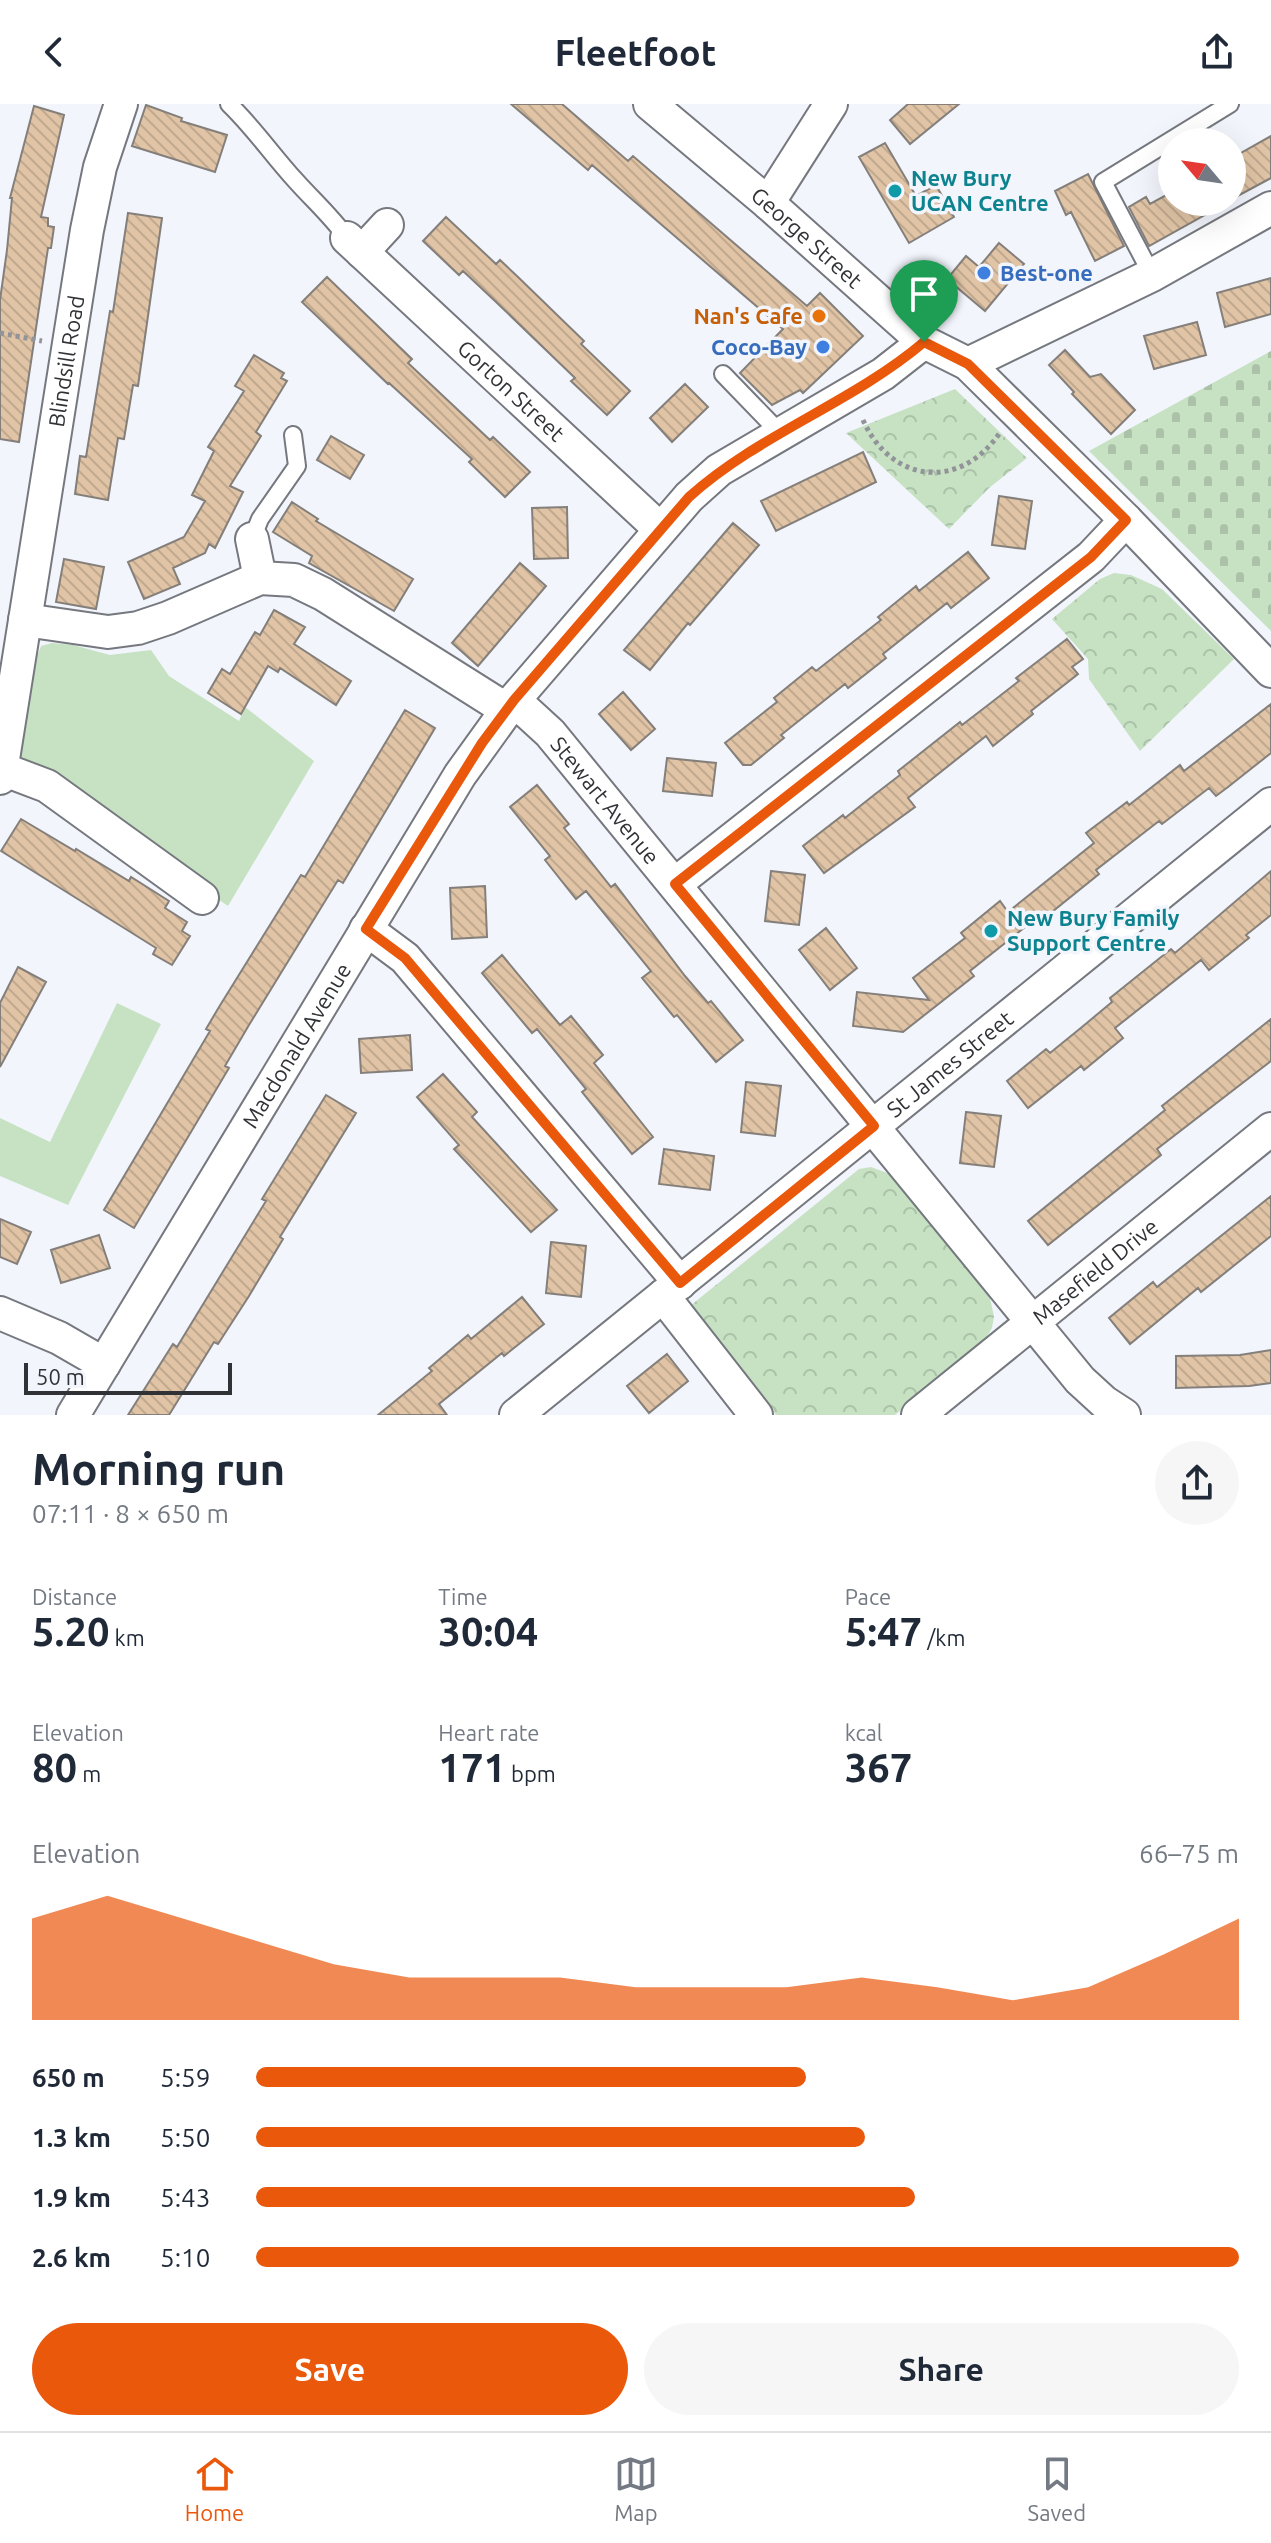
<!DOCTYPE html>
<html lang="en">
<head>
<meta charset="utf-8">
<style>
	:root { --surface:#fff; --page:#f6f6f7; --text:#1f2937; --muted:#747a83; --line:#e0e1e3; --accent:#ea580c }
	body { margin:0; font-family:Ubuntu,sans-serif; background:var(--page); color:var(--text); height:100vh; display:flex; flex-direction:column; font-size:30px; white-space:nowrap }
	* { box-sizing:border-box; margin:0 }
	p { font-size:26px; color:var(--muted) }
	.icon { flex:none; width:44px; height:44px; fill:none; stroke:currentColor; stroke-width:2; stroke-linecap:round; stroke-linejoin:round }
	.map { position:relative; height:1311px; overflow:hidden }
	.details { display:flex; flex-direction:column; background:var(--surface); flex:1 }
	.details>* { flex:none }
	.needle { width:52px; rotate:299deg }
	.tools { position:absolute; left:1158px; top:24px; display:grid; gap:16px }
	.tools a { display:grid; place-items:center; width:88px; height:88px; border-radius:50%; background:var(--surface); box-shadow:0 8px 32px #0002; font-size:40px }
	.scale { position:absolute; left:24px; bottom:20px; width:208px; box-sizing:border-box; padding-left:8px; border:4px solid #313235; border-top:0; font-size:22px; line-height:28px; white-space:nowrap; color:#313235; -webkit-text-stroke:6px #f2f5fc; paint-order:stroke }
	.pin { position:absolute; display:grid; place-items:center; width:68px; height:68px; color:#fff; margin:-82px -34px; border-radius:50% 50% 50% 0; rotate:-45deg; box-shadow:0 0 8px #0007 }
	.pin .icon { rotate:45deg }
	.round { display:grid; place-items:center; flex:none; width:84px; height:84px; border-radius:42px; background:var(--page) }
	.head { display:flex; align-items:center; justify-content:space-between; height:136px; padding:0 32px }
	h1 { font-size:44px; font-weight:700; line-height:60px }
	.stats { display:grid; grid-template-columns:repeat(3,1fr); gap:12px; height:136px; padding:8px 32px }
	.stats div { display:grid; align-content:center }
	.stats b { font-size:40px; font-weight:700 }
	.stats small { font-size:22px; font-weight:400 }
	.stats p { font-size:22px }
	.chart { height:224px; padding:16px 32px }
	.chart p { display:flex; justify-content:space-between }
	.chart svg { width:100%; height:144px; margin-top:8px; fill:var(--accent); opacity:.7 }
	.cta { display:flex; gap:16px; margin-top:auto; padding:16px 32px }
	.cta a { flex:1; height:92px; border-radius:48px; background:var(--accent); color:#fff; font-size:32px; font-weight:700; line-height:92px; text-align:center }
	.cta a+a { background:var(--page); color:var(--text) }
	ul { padding:0 32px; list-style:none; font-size:26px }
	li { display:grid; grid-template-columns:128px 96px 1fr; align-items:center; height:60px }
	li i { height:20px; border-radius:10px; background:var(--accent) }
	header { display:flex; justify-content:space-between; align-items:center; height:104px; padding:0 32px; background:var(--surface); font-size:36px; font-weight:700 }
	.dock { display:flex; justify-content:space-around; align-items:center; height:112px; border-top:2px solid var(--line); background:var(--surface); font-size:22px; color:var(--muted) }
	.dock a { display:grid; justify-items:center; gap:4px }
	.dock .active { color:var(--accent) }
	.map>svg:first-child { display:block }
</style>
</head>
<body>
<header><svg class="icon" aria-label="back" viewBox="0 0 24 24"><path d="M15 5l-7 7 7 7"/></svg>Fleetfoot<svg class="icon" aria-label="share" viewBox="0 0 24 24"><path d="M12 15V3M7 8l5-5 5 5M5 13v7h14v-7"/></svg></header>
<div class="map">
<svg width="1271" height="1311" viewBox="0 0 1271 1311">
	<defs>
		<pattern id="cemetery-stones" width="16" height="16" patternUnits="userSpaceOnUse" patternTransform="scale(2)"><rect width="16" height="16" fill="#c7e2c3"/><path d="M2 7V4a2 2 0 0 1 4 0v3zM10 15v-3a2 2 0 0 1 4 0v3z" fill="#abc2a8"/></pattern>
		<pattern id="park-crowns" width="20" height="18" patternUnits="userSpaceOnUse" patternTransform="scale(2)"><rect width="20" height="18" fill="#c7e2c3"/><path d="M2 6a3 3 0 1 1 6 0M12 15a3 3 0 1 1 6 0" fill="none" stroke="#abc2a8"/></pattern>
		<pattern id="building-back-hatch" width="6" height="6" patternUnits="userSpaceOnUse" patternTransform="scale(2)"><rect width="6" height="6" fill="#e0c4a5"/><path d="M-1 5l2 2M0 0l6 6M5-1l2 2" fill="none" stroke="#c1a98f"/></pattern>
	</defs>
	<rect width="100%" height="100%" fill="#f2f5fc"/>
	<!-- grass -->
	<path fill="#c7e2c3" d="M 52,539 L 73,541 L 110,551 L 151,546 L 169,572 L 239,617 L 245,603 L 314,657 L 228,802 L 20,661 L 19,647 L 36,555 L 41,542 Z
		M 117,899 L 161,920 L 68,1101 L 0,1072 L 0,1014 L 50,1038 Z"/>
	<!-- cemetery -->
	<path fill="url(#cemetery-stones)" d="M 1271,247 L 1271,527 L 1089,347 Z"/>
	<!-- park -->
	<path fill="url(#park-crowns)" d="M 955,285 L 1027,354 L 989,384 L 949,425 L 846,329 Z
		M 1114,469 L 1131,471 L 1162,485 L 1234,555 L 1140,647 L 1089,575 L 1088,555 L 1052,515 L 1100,475 Z
		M 871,1063 L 890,1070 L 899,1078 L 989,1190 L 994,1212 L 992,1224 L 986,1234 L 895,1311 L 776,1311 L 690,1202 L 859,1065 Z"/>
	<!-- building -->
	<path fill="url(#building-back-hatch)" stroke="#847f7a" stroke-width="2" d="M 511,0 L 562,0 L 628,57 L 633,52 L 807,202 L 820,189 L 863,232 L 803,289 L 800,286 L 772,301 L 740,269 L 783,225 L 592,61 L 588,66 Z
		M 908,0 L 959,0 L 910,40 L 890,16 Z
		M 146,1 L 182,14 L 181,17 L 227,31 L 215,68 L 132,42 Z
		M 34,2 L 64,11 L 41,113 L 48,114 L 48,122 L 54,123 L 51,144 L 48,144 L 19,338 L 0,335 L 0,196 L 7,146 L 12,94 L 10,94 Z
		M 1271,32 L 1271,74 L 1232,95 L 1232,54 Z
		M 885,39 L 916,92 L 936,81 L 954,113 L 909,139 L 859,53 Z
		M 1088,70 L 1124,142 L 1095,157 L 1071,108 L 1066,111 L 1055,87 Z
		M 1172,88 L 1172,98 L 1228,98 L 1149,142 L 1129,103 L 1146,93 L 1150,100 Z
		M 128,109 L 162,114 L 138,282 L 133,281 L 124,335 L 118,334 L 108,396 L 75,390 L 80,352 L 86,353 L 110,207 L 113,208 Z
		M 446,113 L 496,160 L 500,156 L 518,173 L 584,237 L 581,240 L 630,287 L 607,311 L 571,277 L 575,274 L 495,197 L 463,167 L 459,171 L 423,137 Z
		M 999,139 L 1024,160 L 985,207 L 947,175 L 966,152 L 979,163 Z
		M 327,173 L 412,255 L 408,259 L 490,336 L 493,333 L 530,368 L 505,393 L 469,358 L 472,355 L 389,279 L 388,280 L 302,198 Z
		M 1271,174 L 1271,210 L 1225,223 L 1217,189 Z
		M 1197,218 L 1206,251 L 1154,265 L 1144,232 Z
		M 1065,246 L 1090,273 L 1101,270 L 1135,306 L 1111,330 L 1072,290 L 1074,288 L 1049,261 Z
		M 254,251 L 284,269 L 281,274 L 287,277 L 256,328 L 261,332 L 230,382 L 243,388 L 215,444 L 209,440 L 205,449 L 173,464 L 180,480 L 144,495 L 128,458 L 184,433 L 205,397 L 192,391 L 214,347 L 208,343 L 244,287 L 235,282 Z
		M 685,280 L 708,303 L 672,338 L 650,314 Z
		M 331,332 L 364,351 L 350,375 L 317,356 Z
		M 863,348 L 876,378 L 776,427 L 761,397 Z
		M 999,392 L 1032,397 L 1025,445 L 992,441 Z
		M 292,398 L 318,415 L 316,417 L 413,475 L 394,507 L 309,459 L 312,452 L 273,428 Z
		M 567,403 L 568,454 L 534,455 L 532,404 Z
		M 733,419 L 759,441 L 690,521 L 688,519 L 650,566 L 624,546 Z
		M 968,448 L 989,474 L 951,504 L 947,499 L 883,550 L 886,554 L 848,584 L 845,580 L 781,631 L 784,634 L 751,661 L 743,661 L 725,639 L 777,598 L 774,594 L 812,563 L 816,567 L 881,516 L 878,513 L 916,482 L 919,487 Z
		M 64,455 L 104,463 L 96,505 L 56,498 Z
		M 520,459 L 546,482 L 478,562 L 452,539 Z
		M 274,506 L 305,523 L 294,540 L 351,577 L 336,601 L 280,564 L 278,568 L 268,562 L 241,610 L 208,589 L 222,565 L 230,570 L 255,528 L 260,531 Z
		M 1067,535 L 1083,555 L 1072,563 L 1078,570 L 1031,607 L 1033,610 L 993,642 L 986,632 L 908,694 L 915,703 L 824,769 L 803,742 L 843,711 L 845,714 L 874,691 L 900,671 L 898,667 L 960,618 L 962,621 L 992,598 L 1019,577 L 1016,574 Z
		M 623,588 L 655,625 L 631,646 L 599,610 Z
		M 1271,600 L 1271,649 L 1228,683 L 1216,692 L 1209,684 L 1162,720 L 1159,717 L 1096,766 L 1099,770 L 1037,820 L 1034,816 L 970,867 L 974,872 L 903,928 L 853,922 L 857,888 L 929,896 L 913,874 L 965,834 L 961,829 L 1000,797 L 1008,808 L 1094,739 L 1086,729 L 1127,698 L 1129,701 L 1180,661 L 1184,667 Z
		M 405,606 L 435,624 L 343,779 L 338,776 L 249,921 L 225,962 L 229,964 L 134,1124 L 104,1106 L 210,927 L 206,925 L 219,903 L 301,771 L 305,773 Z
		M 667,654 L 716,659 L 712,692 L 663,687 Z
		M 537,681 L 569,720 L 564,724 L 588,754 L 611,783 L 615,780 L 685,872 L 708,899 L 711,897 L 743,936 L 716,958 L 677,911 L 674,913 L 642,874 L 651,867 L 586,787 L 576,795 L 545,756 L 550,752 L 510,703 Z
		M 21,715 L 75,747 L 76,745 L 129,777 L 131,773 L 169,797 L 165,804 L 187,818 L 182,827 L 190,832 L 172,861 L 153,850 L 156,844 L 1,747 Z
		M 771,767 L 805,771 L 799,821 L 765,817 Z
		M 1271,767 L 1271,811 L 1246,831 L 1249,834 L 1209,866 L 1201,856 L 1115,924 L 1123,934 L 1084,966 L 1081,962 L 1028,1004 L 1007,977 L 1046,945 L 1050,949 L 1082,923 L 1112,898 L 1110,894 L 1171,845 L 1175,849 Z
		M 485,782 L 487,833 L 452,835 L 450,784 Z
		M 826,824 L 857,864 L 830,886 L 799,846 Z
		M 502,851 L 560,921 L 571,912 L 603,951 L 594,959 L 653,1033 L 632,1050 L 582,988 L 586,985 L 537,925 L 532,929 L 482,869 Z
		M 18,863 L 46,878 L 0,963 L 0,899 Z
		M 1271,915 L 1271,957 L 1157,1045 L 1161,1051 L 1048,1141 L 1028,1117 L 1165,1006 L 1162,1002 Z
		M 410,931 L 412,966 L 361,969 L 359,935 Z
		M 443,970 L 477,1008 L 472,1013 L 557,1106 L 531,1128 L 454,1045 L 459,1041 L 417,993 Z
		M 746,978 L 781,982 L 775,1032 L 741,1028 Z
		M 326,991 L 356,1009 L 280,1133 L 283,1135 L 249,1192 L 218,1240 L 214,1238 L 169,1311 L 128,1311 L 173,1240 L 177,1243 L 266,1097 L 262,1095 Z
		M 966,1008 L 1001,1012 L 994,1063 L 960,1059 Z
		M 664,1045 L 714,1052 L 710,1086 L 659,1080 Z
		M 1271,1092 L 1271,1132 L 1201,1188 L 1198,1184 L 1130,1240 L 1109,1214 L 1153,1178 L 1157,1183 Z
		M 0,1115 L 31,1128 L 17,1160 L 0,1153 Z
		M 99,1131 L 110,1164 L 61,1179 L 51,1146 Z
		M 551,1138 L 586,1142 L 581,1193 L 546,1189 Z
		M 522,1193 L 544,1220 L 504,1252 L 502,1249 L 439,1300 L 447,1311 L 378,1311 L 432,1267 L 429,1264 L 468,1231 L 471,1235 Z
		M 1271,1246 L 1271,1279 L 1249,1282 L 1176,1284 L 1176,1252 L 1240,1251 Z
		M 667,1250 L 688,1277 L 649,1309 L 627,1282 Z"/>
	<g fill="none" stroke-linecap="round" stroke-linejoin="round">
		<!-- lane casing -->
		<g stroke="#75787e" stroke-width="20">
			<path id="lane" d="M 229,0 C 254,24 273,52 296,77 C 313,96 332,113 347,134
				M 1152,171 L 1103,78 L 1230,0
				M 723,270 L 781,330
				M 252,435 L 260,415 L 297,362 L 293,331"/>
		</g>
		<!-- street casing -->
		<g stroke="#75787e" stroke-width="36">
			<g id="street">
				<path id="s1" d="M 650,0 L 768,99 L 924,238 L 968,260 L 1126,416 L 1271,567"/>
				<path d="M 768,99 L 831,0"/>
				<path id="s2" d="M 347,134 L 660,425"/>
				<path d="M 362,148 L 387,121"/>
				<path d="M 968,260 L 1152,171 L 1271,104"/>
				<path d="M 252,435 L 260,474"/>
				<path d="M 25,516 L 108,528 L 138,524 L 168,514 L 260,474 L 294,476 L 323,490 L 507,606"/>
				<path id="s3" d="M 514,596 L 550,629 L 1080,1276 L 1104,1298 L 1124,1311"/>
				<path d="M 2,665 L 47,682 L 202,794"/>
				<path id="s4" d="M 0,674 L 87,126 L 100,63 L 121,0"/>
				<path d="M 675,780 L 1091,453 L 1126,416"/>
				<path d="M 366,825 L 405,854 L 680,1179"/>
				<path d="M 663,1192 L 756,1311"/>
				<path d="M 0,1209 L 59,1234 L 104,1260"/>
				<path id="s5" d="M 73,1311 L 460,671 L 514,596 L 689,393 L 719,366 L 883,270 L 924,238"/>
				<path id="s6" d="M 516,1311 L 1271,700"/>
				<path id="s7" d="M 918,1311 L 1271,1025"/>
			</g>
		</g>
		<!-- path -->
		<path stroke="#929499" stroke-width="5" stroke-dasharray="4 4" stroke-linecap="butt" d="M 0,229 L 42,237
			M 863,316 C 891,379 959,387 999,330"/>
		<!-- lane -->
		<use href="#lane" stroke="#fff" stroke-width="16"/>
		<!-- street -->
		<use href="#street" stroke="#fff" stroke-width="32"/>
	</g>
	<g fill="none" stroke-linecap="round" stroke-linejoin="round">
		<!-- route casing -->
		<g stroke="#fff" stroke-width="16">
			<path id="route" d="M 924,238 L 968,260 L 1126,416 L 1091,453 L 675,780 L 874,1022 L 680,1179 L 405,854 L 366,825 L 482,639 L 514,596 L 689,393 C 759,330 852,299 924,238 Z"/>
		</g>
		<!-- route -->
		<use href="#route" stroke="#ea580c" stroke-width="10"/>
	</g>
	<!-- markers -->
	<g fill="#0f9aa8" stroke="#f2f5fc" stroke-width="3">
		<circle cx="895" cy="87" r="8"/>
		<circle cx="991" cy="827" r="8"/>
	</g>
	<g fill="#3f7fe0" stroke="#f2f5fc" stroke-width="3">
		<circle cx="984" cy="169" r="8"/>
		<circle cx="823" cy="243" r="8"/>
	</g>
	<circle fill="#e8710a" stroke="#f2f5fc" stroke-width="3" cx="819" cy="212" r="8"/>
	<g text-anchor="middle" stroke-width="7" stroke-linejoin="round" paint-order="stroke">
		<!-- culture labels -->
		<g font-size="22" font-weight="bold" fill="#0d838f" stroke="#f2f5fc" text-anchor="start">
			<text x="911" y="82">New Bury<tspan x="911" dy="25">UCAN Centre</tspan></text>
			<text x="1007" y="822">New Bury Family<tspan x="1007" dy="25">Support Centre</tspan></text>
		</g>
		<!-- street labels -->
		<g font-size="22" fill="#313235" stroke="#f2f5fc">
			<text dy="8" stroke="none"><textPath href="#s1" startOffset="206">George Street</textPath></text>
			<text dy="8" stroke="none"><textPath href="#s4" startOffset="422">Blindsill Road</textPath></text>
			<text dy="8" stroke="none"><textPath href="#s2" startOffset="224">Gorton Street</textPath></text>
			<text dy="8" stroke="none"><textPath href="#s3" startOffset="136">Stewart Avenue</textPath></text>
			<text dy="8" stroke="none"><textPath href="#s5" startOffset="432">Macdonald Avenue</textPath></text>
			<text dy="8" stroke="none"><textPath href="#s6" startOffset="558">St James Street</textPath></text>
			<text dy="8" stroke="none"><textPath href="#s7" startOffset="228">Masefield Drive</textPath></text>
		</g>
		<!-- shop labels -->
		<g font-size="22" font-weight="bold" fill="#366cbe" stroke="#f2f5fc" text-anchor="start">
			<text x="1000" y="177">Best-one</text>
			<text x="807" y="251" text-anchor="end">Coco-Bay</text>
		</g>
		<!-- food labels -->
		<g font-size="22" font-weight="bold" fill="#c56008" stroke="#f2f5fc" text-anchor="end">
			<text x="803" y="220">Nan's Cafe</text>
		</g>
	</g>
</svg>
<div class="tools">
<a><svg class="needle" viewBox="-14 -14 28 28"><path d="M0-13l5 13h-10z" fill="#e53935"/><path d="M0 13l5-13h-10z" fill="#747a83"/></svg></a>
</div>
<div class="scale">50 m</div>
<div class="pin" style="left:924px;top:238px;background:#1e9e55"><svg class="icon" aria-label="arrive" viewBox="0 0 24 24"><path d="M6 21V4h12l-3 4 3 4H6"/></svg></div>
</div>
<section class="details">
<div class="head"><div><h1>Morning run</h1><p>07:11 · 8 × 650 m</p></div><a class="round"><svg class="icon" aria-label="share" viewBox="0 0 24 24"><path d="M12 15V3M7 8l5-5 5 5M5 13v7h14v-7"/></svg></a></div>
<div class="stats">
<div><p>Distance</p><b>5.20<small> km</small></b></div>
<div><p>Time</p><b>30:04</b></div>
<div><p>Pace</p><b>5:47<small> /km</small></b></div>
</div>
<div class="stats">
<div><p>Elevation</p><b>80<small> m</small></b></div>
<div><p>Heart rate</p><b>171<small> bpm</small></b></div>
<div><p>kcal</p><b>367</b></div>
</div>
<div class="chart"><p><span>Elevation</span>66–75 m</p>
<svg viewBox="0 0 160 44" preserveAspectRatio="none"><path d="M0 44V13L10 6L20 13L30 20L40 27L50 31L60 31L70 31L80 34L90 34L100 34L110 31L120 34L130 38L140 34L150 24L160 13V44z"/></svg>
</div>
<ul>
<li><b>650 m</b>5:59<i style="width:56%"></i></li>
<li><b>1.3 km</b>5:50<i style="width:62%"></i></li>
<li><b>1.9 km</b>5:43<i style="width:67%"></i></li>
<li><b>2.6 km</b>5:10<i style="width:100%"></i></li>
</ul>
<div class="cta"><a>Save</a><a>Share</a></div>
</section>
<nav class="dock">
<a class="active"><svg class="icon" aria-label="home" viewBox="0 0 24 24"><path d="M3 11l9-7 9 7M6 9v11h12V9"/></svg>Home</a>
<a><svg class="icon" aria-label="map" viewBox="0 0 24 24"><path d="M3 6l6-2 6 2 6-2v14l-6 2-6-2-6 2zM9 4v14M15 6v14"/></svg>Map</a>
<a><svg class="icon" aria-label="saved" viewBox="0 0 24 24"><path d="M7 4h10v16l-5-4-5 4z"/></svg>Saved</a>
</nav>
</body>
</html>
